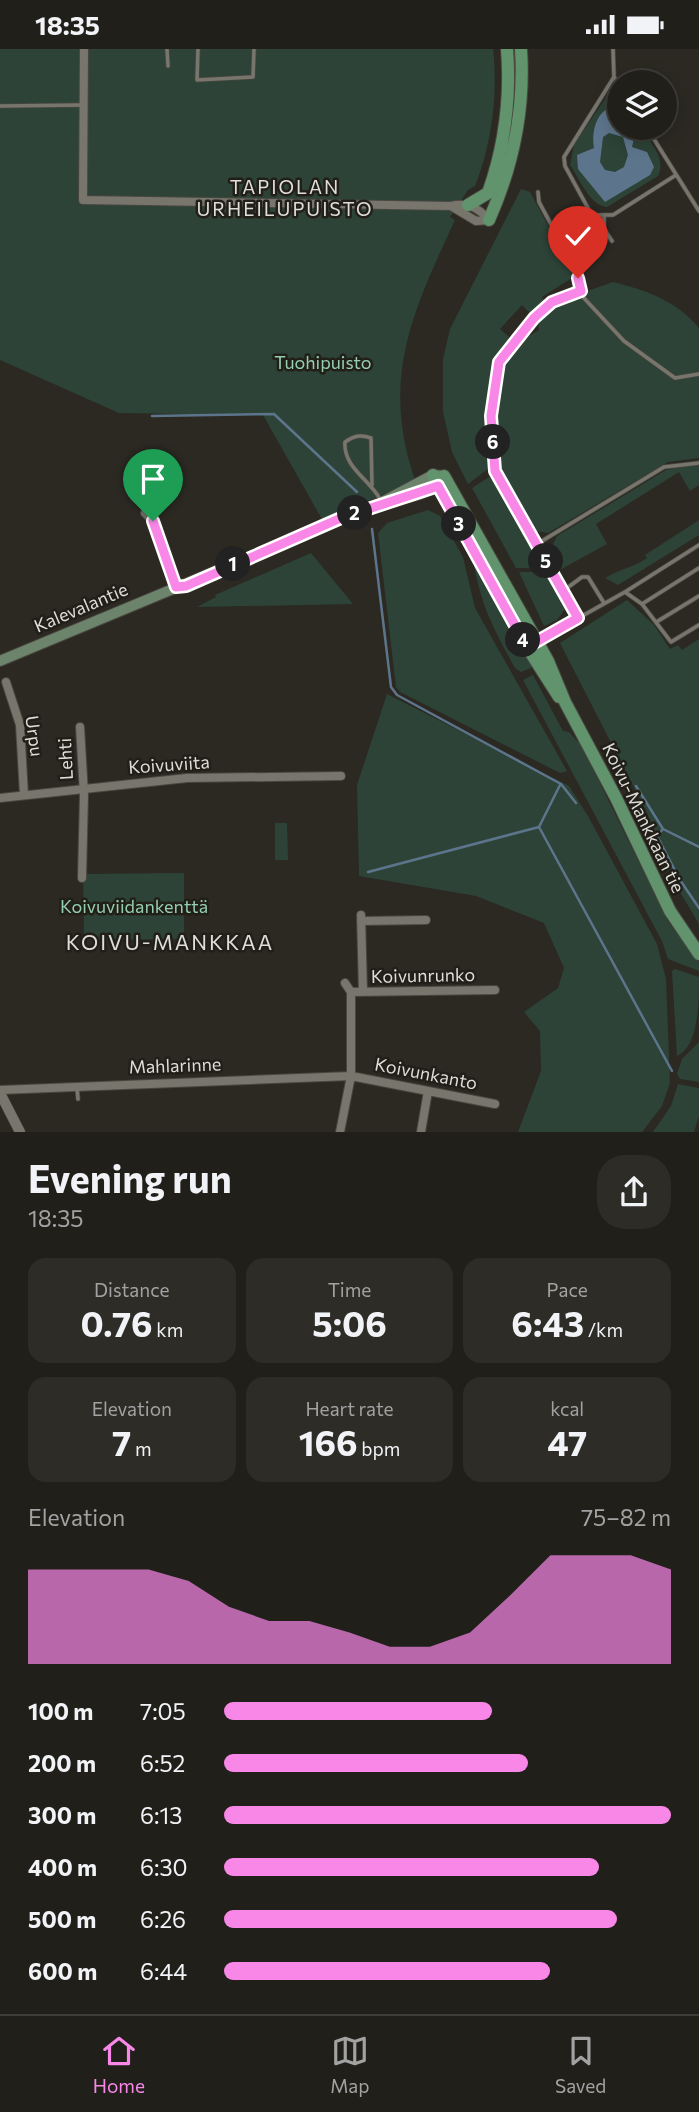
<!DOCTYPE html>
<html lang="en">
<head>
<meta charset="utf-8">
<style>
	:root { --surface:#201f1a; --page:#2d2c27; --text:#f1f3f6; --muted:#a2a2a2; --line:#3d3d39; --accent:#f987e8 }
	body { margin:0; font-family:Commissioner,sans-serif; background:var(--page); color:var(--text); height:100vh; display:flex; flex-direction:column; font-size:26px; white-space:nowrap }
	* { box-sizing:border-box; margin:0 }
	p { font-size:23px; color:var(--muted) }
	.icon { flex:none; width:38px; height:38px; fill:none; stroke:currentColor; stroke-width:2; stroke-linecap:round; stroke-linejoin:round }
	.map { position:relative; height:1083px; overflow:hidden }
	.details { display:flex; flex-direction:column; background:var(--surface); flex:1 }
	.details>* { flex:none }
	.buttons { position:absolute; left:607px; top:21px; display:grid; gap:14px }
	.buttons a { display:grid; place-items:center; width:70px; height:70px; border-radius:50%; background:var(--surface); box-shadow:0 4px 18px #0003,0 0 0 2px var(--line); font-size:35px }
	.pin { position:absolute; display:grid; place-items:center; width:60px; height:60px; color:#fff; margin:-72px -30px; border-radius:50% 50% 50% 0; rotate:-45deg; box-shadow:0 0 7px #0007 }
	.pin .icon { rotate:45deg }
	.km { position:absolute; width:35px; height:35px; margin:-18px; border-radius:50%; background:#222; color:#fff; font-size:19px; line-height:35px; text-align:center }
	.round { display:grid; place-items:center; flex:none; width:74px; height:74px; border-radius:28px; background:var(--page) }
	.overview { display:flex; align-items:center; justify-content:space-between; height:119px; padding:0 28px }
	h1 { font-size:38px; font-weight:700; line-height:52px }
	.figures { display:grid; grid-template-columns:repeat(3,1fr); gap:10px; height:119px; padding:7px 28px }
	.figures div { display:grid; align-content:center; border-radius:18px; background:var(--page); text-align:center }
	.figures b { font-size:35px; font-weight:700 }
	.figures small { font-size:19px; font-weight:400 }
	.figures p { font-size:19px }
	.chart { height:196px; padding:14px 28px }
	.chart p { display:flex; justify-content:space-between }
	.chart svg { width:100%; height:126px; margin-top:7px; fill:var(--accent); opacity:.7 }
	ul { padding:0 28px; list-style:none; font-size:23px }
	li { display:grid; grid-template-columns:112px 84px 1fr; align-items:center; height:52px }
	li i { height:18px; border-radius:9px; background:var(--accent) }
	.status { display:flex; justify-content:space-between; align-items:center; height:49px; padding:0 35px; background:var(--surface); direction:ltr }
	.status svg { height:19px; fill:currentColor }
	.dock { display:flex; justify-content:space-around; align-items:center; height:98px; border-top:2px solid var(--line); background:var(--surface); font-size:19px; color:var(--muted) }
	.dock a { display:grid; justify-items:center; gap:4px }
	.dock .on { color:var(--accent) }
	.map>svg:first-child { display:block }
</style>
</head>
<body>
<div class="status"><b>18:35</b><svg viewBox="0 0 49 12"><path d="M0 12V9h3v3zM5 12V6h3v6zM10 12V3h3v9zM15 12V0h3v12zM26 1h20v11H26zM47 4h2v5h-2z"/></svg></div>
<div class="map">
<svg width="699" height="1083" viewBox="0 0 699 1083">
	<rect width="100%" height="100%" fill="#2b2922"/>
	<!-- green -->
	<path fill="#2d4337" d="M 0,0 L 493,0 C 498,45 492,95 475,137 L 468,141 L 450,168 L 455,171 C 413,262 380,329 415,431 L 323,472 L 263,366 L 119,364 L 0,311 Z
		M 611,41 L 619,45 L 620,79 L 641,79 C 650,94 667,109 658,127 L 607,158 C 590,157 579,129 570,116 L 574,96 Z
		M 521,140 L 530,143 L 575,227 L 542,248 L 545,254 L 533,267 L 522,256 L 500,280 L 511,290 L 499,308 L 493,308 L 495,323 L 489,368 L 485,374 L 488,420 L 468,435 L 452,403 L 443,363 L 443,310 L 450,280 Z
		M 613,233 C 646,241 677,252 699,279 L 699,409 L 668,413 L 548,484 L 535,482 L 500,417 L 495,371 L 503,317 L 519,293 L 539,281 L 538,272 L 568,249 Z
		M 681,417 L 699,417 L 699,436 L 690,442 L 679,423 L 596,475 L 607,495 L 558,522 L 548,506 L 557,487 L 666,421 Z
		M 489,428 L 499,433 L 544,519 L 516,519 L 472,439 Z
		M 428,461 L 440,467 L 463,508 L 475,559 L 567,722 L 560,724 L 400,643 L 396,638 L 378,484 L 387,474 Z
		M 699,471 L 699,486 L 618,536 L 605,529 C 620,520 634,518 647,509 L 645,506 Z
		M 311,504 L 353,555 L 197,558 L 216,548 L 215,546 Z
		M 473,511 L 531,616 L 531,619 L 521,623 L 515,619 C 493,579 481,557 473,511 Z
		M 519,523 L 547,523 L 565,560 L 557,571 L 544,577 Z
		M 627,551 L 654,576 L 670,600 L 678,596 L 682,601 L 699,590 L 699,875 L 671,828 L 645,772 L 648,766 L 560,594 Z
		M 533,626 L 563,682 L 569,683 L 581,696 L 669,874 L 699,913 L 699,922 L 668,910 L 662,892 L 523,631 Z
		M 387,645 L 569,737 L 588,767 L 657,895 L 666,930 L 670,1034 L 662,1057 L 642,1083 L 518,1083 L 541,1022 L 540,982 L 524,963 L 558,939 L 564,919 L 544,874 L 476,847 L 359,827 L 357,736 Z
		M 275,774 L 287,774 L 288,811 L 275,811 Z
		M 184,824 L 184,890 L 84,891 L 83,825 Z
		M 675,920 L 699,928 C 699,953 699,997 677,1007 L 672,922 Z
		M 699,993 L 699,1033 L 680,1030 L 677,1025 L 682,1010 Z
		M 678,1035 L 699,1039 L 699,1067 L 694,1083 L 653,1083 L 671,1057 Z"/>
	<!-- water -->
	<path fill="#5d758c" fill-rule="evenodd" d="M 608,59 L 619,64 L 620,79 L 630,79 L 635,85 L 632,98 L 647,103 L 654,118 L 650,126 L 605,153 L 578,120 L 577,106 L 594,99 C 592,85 594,68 608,59 ZM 609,84 L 623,88 L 628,106 L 624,118 L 615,123 L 605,121 L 600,113 L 603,88 Z"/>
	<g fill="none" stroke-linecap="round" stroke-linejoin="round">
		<!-- stream -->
		<path stroke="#5d758c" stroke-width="2.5" d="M 152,367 L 274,365 L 357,443
			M 372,480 L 391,638 L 397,646 L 561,735 L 576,754
			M 636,737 L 663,780 L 699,798
			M 539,778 L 672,1022
			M 663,780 L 657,787 L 680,831 L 699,859
			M 368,823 L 539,778 L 560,736"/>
		<!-- service casing -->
		<g stroke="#494740" stroke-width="5">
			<path id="service" d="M 167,0 L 168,17
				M 198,0 L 197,31 L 253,28 L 254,0
				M 613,0 L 614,28 L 564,108 L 565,117 L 589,161 L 596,166 L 613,166 L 676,126
				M 614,28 L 620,36
				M 0,57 L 82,56
				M 647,79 L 699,162
				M 538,143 L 539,153 L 574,218 L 582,247 L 624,292 L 675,329 L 699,325
				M 596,166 L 597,184 L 602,194
				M 604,167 L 604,180 L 612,192
				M 372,436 L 371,389 C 360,385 354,387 345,393 C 343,418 369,430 380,450
				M 537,495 L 664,418 L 699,414
				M 563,542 L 582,528 L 588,528 L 604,554
				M 625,543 L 642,555 L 671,593 L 699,576
				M 642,555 L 699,519
				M 578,569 L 495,422 L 491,367 L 499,313 L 534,269 L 552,253 L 581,242
				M 658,572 L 699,547
				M 541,590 L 625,543 L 699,496
				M 77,1039 L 78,1050"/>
		</g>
		<!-- minor casing -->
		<g stroke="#494740" stroke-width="10">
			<path id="minor" d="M 84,0 L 83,151 L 451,157 C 467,153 478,158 489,171
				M 451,157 L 476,172 L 489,171
				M 145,464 L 153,472 L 176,538
				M 6,633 L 20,676 L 24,746
				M 80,678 L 84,745 L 82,829
				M 0,749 L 187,729 L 341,727
				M 361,866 L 363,943
				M 361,872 L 426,871
				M 351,943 L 495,941
				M 0,1041 L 351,1027 L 495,1055
				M 340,1083 L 351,1027 L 351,943 L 345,934
				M 421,1083 L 428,1042"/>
		</g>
		<!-- tertiary casing -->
		<g stroke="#494740" stroke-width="11">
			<path id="tertiary" d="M 0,1044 L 20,1083"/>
		</g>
		<!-- secondary casing -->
		<g stroke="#494740" stroke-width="12">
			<path id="secondary" d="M 0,612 L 382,453 L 433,426 L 444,427 C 432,447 404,449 382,453"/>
		</g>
		<!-- primary casing -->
		<g stroke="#494740" stroke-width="14">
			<path id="primary" d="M 468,156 L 488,144 C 505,96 511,51 507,0
				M 489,171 C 513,117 525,60 521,0
				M 433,426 L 527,598 L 559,648
				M 444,427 L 548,612 L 565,653 L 616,749 L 670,862 L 699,905"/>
		</g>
		<!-- service -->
		<use href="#service" stroke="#77756c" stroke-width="3.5"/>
		<!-- minor -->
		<use href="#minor" stroke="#77756c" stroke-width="8"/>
		<!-- tertiary -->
		<use href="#tertiary" stroke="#77756c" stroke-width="10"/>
		<!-- secondary -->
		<use href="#secondary" stroke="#6c846c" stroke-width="10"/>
		<!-- primary -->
		<use href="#primary" stroke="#61936d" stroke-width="12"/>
	</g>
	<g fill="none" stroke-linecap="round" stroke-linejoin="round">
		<!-- route casing -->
		<g stroke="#fff" stroke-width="14">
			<path id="route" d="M 153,472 L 176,538 L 186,537 L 341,469 L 438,437 L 527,598 L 578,569 L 495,422 L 491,367 L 499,313 L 534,269 L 552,253 L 581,242 L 578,229"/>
		</g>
		<!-- route -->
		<use href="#route" stroke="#f987e8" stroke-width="9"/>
	</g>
	<g text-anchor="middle" stroke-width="5" stroke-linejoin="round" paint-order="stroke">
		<!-- park labels -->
		<g font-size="18" fill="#94cfaf" stroke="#211f18">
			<text x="323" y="320">Tuohipuisto</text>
			<text x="134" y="864">Koivuviidankenttä</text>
		</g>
		<!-- street labels -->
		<g font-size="18" fill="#deddd8" stroke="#211f18">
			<text transform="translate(81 559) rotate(-23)" y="6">Kalevalantie</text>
			<text transform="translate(34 687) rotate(82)" y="6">Urpu</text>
			<text transform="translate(66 710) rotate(-93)" y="6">Lehti</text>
			<text transform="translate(169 716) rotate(-4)" y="6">Koivuviita</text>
			<text transform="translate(643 769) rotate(64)" y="6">Koivu-Mankkaan tie</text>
			<text transform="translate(423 927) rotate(-1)" y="6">Koivunrunko</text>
			<text transform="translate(175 1017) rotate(-2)" y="6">Mahlarinne</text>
			<text transform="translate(426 1025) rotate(11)" y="6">Koivunkanto</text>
		</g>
		<!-- neighbourhood labels -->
		<g font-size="19" letter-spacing="2" fill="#deddd8" stroke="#211f18">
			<text x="285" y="145">TAPIOLAN<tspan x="285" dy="22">URHEILUPUISTO</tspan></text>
		</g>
		<!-- quarter labels -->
		<g font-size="21" letter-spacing="2" fill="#deddd8" stroke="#211f18">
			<text x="170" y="901">KOIVU-MANKKAA</text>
		</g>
	</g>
</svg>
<div class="buttons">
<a><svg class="icon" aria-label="layers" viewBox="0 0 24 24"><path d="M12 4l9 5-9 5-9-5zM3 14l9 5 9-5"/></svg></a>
</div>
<div class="pin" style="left:153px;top:472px;background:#1e9e55"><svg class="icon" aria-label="arrive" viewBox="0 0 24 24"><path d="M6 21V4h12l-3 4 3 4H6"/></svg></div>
<div class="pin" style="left:578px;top:229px;background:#d93025"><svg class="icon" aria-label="check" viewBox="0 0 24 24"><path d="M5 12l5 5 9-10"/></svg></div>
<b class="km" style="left:233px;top:515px">1</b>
<b class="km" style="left:355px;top:464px">2</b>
<b class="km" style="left:459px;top:475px">3</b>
<b class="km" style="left:523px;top:591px">4</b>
<b class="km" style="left:546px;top:512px">5</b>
<b class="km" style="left:493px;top:393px">6</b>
</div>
<section class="details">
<div class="overview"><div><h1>Evening run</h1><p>18:35</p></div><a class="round"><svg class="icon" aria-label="share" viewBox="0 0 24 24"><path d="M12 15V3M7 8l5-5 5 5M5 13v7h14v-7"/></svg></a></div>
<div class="figures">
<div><p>Distance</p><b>0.76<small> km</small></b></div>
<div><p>Time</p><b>5:06</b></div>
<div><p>Pace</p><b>6:43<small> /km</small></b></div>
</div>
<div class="figures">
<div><p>Elevation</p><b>7<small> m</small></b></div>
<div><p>Heart rate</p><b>166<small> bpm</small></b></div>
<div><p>kcal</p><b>47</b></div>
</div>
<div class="chart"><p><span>Elevation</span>75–82 m</p>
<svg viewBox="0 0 160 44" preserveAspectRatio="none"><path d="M0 44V11L10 11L20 11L30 11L40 15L50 24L60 29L70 29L80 33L90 38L100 38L110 33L120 20L130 6L140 6L150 6L160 11V44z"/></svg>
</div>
<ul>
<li><b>100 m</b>7:05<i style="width:60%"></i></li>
<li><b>200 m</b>6:52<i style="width:68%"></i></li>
<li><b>300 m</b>6:13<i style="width:100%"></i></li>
<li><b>400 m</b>6:30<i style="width:84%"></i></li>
<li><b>500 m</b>6:26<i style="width:88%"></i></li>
<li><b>600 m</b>6:44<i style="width:73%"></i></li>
</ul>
</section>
<nav class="dock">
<a class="on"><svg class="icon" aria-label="home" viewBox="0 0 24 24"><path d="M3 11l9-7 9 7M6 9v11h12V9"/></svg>Home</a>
<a><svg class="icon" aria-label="map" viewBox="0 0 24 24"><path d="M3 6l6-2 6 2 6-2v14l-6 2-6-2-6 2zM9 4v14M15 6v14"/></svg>Map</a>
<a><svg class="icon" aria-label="saved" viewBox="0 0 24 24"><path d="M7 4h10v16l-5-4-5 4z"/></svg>Saved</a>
</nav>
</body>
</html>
